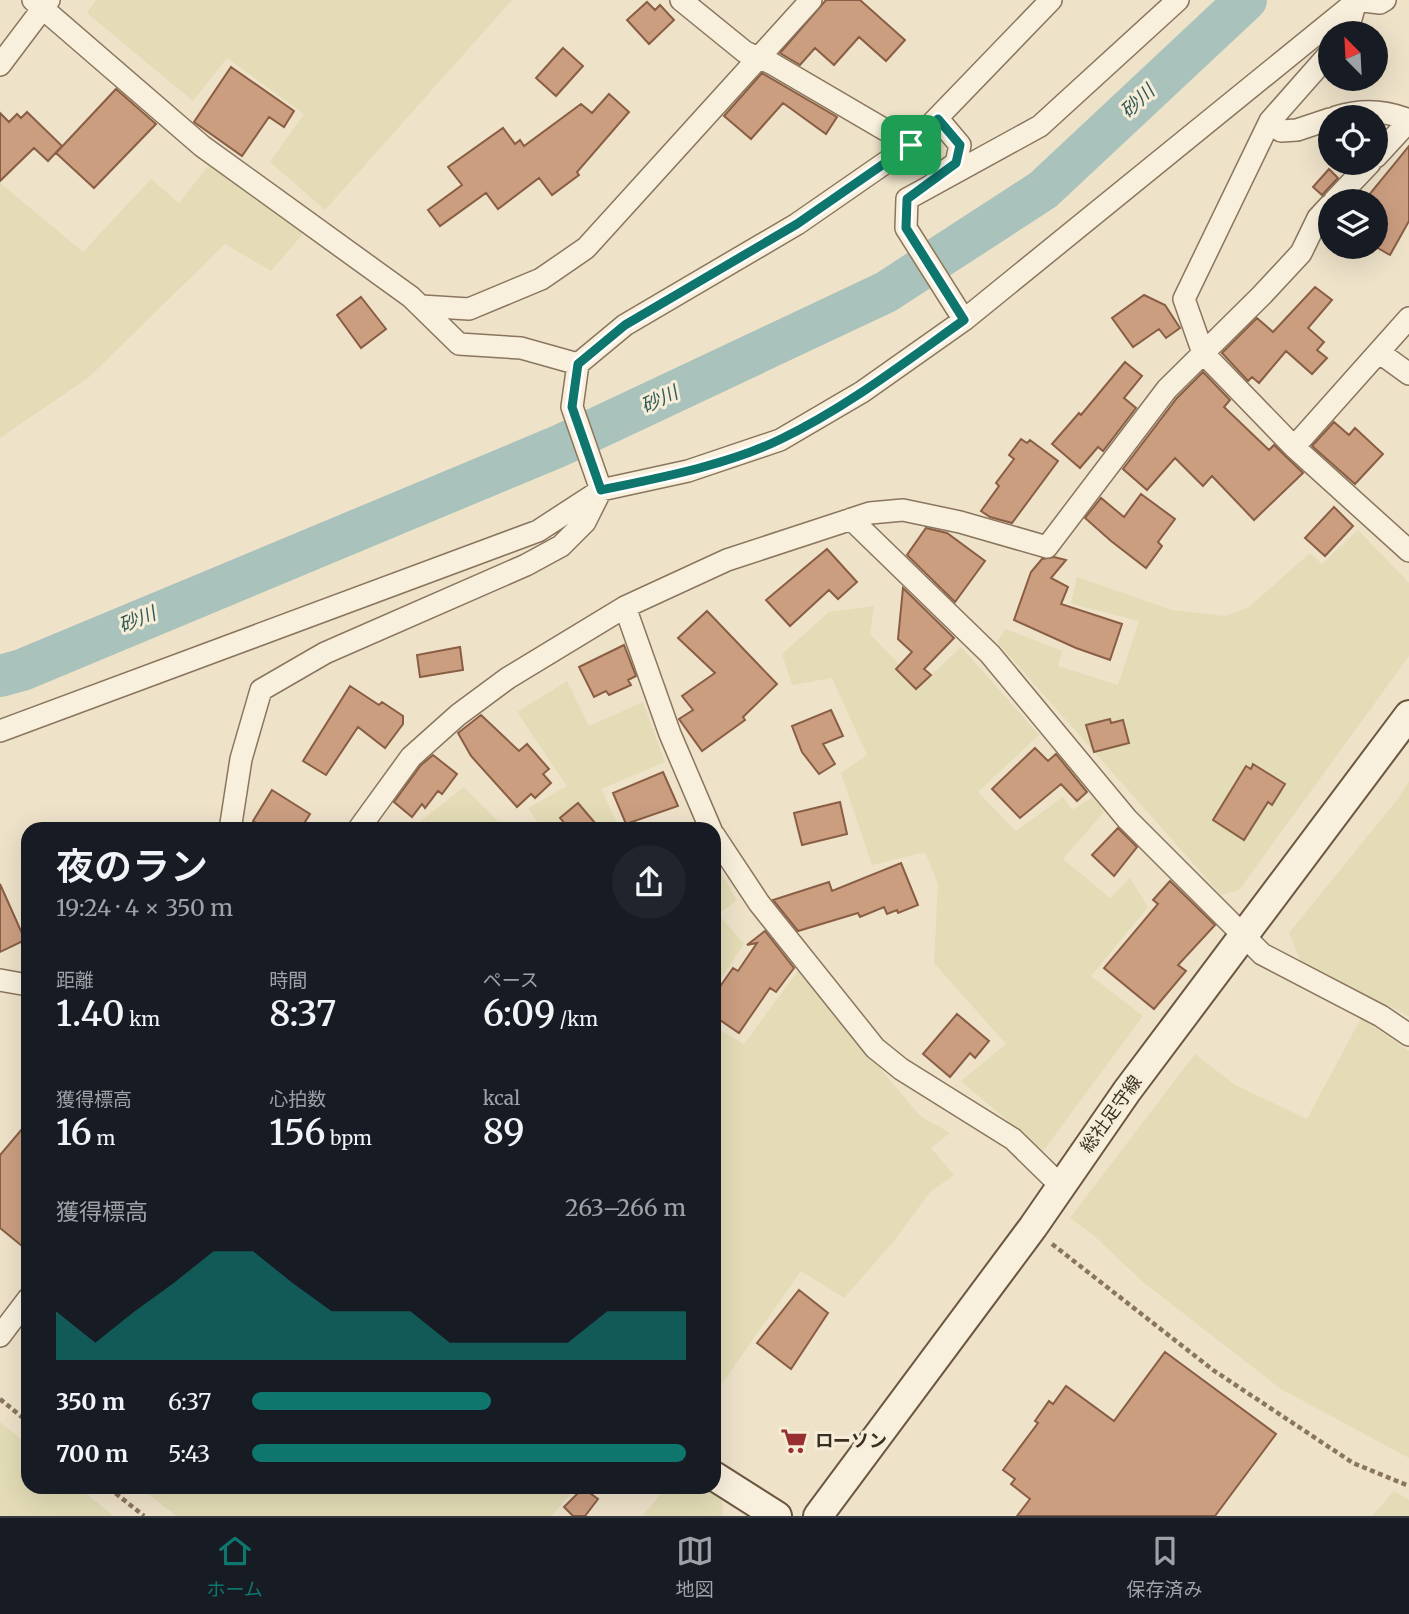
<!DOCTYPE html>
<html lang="ja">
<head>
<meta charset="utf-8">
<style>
	:root { --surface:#171b24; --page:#20242c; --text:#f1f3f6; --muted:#9ea1a6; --line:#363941; --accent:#0f766e }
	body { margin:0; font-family:Merriweather,"Noto Sans JP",serif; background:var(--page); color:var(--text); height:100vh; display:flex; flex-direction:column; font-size:26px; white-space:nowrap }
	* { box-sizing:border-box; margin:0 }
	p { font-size:23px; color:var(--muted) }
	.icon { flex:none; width:38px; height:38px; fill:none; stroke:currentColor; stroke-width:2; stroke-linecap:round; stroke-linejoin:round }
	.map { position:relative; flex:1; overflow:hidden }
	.drawer { position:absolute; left:21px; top:822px; width:700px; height:672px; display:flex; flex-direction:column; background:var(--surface); border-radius:21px; box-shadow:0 7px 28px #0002 }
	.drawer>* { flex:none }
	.needle { width:46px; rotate:336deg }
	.tools { position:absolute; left:1318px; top:21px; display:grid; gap:14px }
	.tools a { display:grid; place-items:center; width:70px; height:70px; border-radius:50%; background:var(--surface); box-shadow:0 7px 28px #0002; font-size:35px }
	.pin { position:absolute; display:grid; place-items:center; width:60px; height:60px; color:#fff; margin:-30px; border-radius:14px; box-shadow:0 4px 10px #0006 }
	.round { display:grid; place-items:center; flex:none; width:74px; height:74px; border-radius:37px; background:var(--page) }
	.overview { display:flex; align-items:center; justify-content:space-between; height:119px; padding:0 35px }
	h1 { font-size:38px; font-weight:600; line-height:52px }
	.figures { display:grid; grid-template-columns:repeat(3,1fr); gap:10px; height:119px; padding:7px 35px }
	.figures div { display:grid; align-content:center }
	.figures b { font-size:35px; font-weight:600 }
	.figures small { font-size:19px; font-weight:400 }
	.figures p { font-size:19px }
	.chart { height:196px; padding:14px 35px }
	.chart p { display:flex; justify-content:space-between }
	.chart svg { width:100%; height:126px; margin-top:7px; fill:var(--accent); opacity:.7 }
	ul { padding:0 35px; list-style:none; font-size:23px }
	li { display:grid; grid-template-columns:112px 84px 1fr; align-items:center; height:52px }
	li i { height:18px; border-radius:9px; background:var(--accent) }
	.tab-bar { display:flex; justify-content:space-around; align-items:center; height:98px; border-top:2px solid var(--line); background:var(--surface); font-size:19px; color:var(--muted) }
	.tab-bar a { display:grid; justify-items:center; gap:4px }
	.tab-bar .selected { color:var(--accent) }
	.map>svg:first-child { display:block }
</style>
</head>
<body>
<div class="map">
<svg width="1409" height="1516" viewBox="0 0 1409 1516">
	<rect width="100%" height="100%" fill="#eee2c9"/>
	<!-- farmland -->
	<path fill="#e3dcb6" d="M 96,0 L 512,0 L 325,210 L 270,162 L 304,114 L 227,58 L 193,101 L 87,13 Z
		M 212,161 L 308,228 L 271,271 L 225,244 L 89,377 L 0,438 L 0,183 L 83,252 L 151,179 L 179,203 Z
		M 1358,530 L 1409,583 L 1409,656 L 1239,890 L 1221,895 L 997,642 L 1006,629 L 1062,651 L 1058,666 L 1118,685 L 1139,621 L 1071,604 L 1077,577 L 1172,610 L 1225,616 L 1248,608 L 1310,553 L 1322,564 Z
		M 874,606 L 870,634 L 920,686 L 961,647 L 1039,735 L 978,792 L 1016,831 L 1063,797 L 1072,810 L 1093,797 L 1104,812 L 1063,859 L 1110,898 L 1130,878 L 1148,907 L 1091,976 L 1143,1016 L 1043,1151 L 961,1081 L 1006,1044 L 934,963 L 938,884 L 925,852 L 872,865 L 841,773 L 867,755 L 832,678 L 792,685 L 782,654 L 829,612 Z
		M 567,681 L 589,726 L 643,702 L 665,762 L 601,789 L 620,829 L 542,829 L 528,808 L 567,786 L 517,712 Z
		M 1409,781 L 1409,1016 L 1301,962 L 1289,933 L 1397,800 Z
		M 464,787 L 505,829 L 410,829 Z
		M 714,861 L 737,900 L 718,914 L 744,944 L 714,988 Z
		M 798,971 L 920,1116 L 950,1133 L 931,1148 L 954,1175 L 930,1192 L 894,1241 L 844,1298 L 801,1271 L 714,1395 L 714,1027 L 744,1044 Z
		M 1361,1018 L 1409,1051 L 1409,1458 L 1281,1389 L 1143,1282 L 1092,1234 L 1070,1218 L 1195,1054 L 1235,1085 L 1307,1119 Z
		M 0,1422 L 28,1445 L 28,1488 L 79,1488 L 114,1516 L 0,1516 Z
		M 141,1488 L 575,1488 L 552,1516 L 176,1516 Z
		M 666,1488 L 704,1488 L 722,1499 L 723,1516 L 642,1516 Z
		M 1394,1491 L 1409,1500 L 1409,1516 L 1372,1516 Z"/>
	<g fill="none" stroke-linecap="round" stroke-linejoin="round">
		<!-- river -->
		<path stroke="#a9c2bb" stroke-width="42" d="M 0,676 L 22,670 L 559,446 L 886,292 L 1043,190 L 1246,0"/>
	</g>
	<!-- building -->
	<path fill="#cb9e80" stroke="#895e44" stroke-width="2" d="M 826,0 L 860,0 L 905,40 L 886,61 L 859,37 L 834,65 L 815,48 L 800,65 L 780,53 Z
		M 647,2 L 655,10 L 660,5 L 674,20 L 649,44 L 627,20 Z
		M 563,48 L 583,66 L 556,96 L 536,78 Z
		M 231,67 L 294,111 L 284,127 L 269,117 L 242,156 L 194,122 Z
		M 762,73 L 837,117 L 826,134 L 783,103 L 751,139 L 724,116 Z
		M 116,89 L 156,124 L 94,188 L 56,153 Z
		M 609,94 L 629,112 L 577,172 L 579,175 L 552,195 L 539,178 L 498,209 L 486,193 L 440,226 L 428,210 L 462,185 L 448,167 L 503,128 L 515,144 L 520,140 L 524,146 L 581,104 L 592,113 Z
		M 27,112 L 62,146 L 48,161 L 34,148 L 0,181 L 0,113 L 9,122 L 17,114 L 21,118 Z
		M 1409,146 L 1409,221 L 1390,255 L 1376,247 L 1376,201 L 1364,201 Z
		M 1329,169 L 1338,178 L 1322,195 L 1313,187 Z
		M 1315,287 L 1332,300 L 1308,328 L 1324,342 L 1317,350 L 1327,358 L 1312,374 L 1286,351 L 1259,383 L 1252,377 L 1248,381 L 1222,353 L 1257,318 L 1273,332 Z
		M 1144,295 L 1165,305 L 1180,328 L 1166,338 L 1159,329 L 1133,347 L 1112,318 Z
		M 361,297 L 386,329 L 361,348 L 337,315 Z
		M 1125,362 L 1142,376 L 1124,398 L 1136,408 L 1103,451 L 1098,447 L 1080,468 L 1052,444 L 1079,413 L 1081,415 Z
		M 1203,372 L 1230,400 L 1224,407 L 1269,450 L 1274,445 L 1303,473 L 1254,520 L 1212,476 L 1203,486 L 1175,458 L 1147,490 L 1123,469 L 1177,398 Z
		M 1334,422 L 1349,435 L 1355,428 L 1383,454 L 1355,484 L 1312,446 Z
		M 1021,439 L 1027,443 L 1030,440 L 1058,461 L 1012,523 L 990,517 L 981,511 L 999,486 L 996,483 L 1014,459 L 1009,455 Z
		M 1141,494 L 1175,519 L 1158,542 L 1162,546 L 1146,568 L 1111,541 L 1085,518 L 1101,498 L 1124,517 Z
		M 1334,507 L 1353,526 L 1325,556 L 1305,538 Z
		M 926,528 L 947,533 L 985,561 L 955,602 L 907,555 Z
		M 827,549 L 857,582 L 838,599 L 829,590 L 790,626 L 766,600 Z
		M 1054,557 L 1066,560 L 1051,578 L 1068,587 L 1061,604 L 1122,624 L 1110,660 L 1076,648 L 1014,620 L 1031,572 L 1042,559 Z
		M 903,588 L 954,638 L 924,669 L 931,675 L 916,689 L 896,669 L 912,652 L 898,639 Z
		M 707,611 L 777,684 L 743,717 L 745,720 L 702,751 L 679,719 L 693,710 L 682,696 L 715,673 L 678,638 Z
		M 624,645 L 636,676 L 628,680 L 631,685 L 609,695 L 606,691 L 594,697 L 579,667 Z
		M 460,647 L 463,670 L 420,677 L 417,655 Z
		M 350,686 L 379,705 L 382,702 L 403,716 L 403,724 L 385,748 L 358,727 L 326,775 L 303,761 Z
		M 831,710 L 843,736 L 823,744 L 835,764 L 819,774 L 802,752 L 792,726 Z
		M 481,715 L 519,751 L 527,744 L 549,769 L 543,774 L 551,783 L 535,798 L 531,794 L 517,807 L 471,756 L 458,733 Z
		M 1110,719 L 1111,723 L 1123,720 L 1129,743 L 1094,752 L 1086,725 Z
		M 1035,748 L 1048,761 L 1056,754 L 1087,792 L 1077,801 L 1061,784 L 1020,818 L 992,789 Z
		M 433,755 L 457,774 L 442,794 L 438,791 L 425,808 L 422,804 L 412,817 L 394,802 L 421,765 Z
		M 1253,764 L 1285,784 L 1272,805 L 1268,802 L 1244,840 L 1213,820 L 1246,766 L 1251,769 Z
		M 663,772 L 678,806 L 626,824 L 613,793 Z
		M 272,790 L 310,814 L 300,830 L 267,830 L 253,821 Z
		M 840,802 L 847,834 L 802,845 L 794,813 Z
		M 578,803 L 601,830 L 570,830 L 560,818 Z
		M 1118,828 L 1137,847 L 1114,876 L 1092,855 Z
		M 901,863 L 918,905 L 898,913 L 897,910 L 887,914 L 884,907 L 860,917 L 858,913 L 798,931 L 773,900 L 829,882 L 832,891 Z
		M 1170,881 L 1215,925 L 1178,965 L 1186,971 L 1154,1009 L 1104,968 L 1158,904 L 1153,900 Z
		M 0,884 L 25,940 L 0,952 Z
		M 765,931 L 794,968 L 776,992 L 770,988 L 739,1033 L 714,1016 L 714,995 L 733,968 L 738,971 L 757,943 L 747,945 Z
		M 957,1014 L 989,1041 L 975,1058 L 970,1053 L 950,1077 L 923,1054 Z
		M 28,1122 L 28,1251 L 0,1228 L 0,1155 Z
		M 799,1290 L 828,1313 L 791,1369 L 757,1343 Z
		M 1165,1352 L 1276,1434 L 1215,1516 L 1017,1516 L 1030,1499 L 1011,1484 L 1015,1479 L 1003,1470 L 1038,1423 L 1035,1421 L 1049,1401 L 1053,1404 L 1066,1386 L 1114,1421 Z
		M 583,1488 L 598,1499 L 585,1516 L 573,1516 L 564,1507 Z"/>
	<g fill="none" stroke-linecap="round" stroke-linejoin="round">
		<!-- street casing -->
		<g stroke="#8a755e" stroke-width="24">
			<path id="street" d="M 33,0 L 202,146 L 411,297 L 459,344 L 521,348 L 578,364
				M 681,0 L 745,52 L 771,63 L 911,145
				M 1355,0 L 1380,3 L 1385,0
				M 1347,33 L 1356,1
				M 1330,53 L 1270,121 L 1184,299 L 1203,353 L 1294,447 L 1409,551
				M 0,65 L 49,0
				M 1336,117 C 1361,109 1385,110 1409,120
				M 938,119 L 960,145 L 956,163 L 941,174
				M 1270,121 L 1281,131 L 1297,130 L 1330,119
				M 1376,157 L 1409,121
				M 907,199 L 1040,126 L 1178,0
				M 907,199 L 906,228 L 964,320
				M 1334,201 L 1370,163
				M 421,306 L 469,309 L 541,279 L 586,248 L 811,0
				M 1380,353 L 1409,374
				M 1294,447 L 1409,318
				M 851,519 L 990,654 L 1127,819 L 1262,954 L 1381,1016 L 1409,1035
				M 625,607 L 670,734 L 711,830
				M 0,731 L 538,531 L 601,490 L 688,471 L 780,440 L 862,392 L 964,320 L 1358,0
				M 230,830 L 241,759 L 261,690 L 325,653 L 526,565 L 561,546 L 585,522 L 601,490 L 572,407 L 578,364 L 625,325 L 797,224 L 911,145 L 1051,0
				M 358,830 L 411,757 L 458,715 L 508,678 L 625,607 L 727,560 L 870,513 L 903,510 L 960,522 L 1047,547 L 1167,389 L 1262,295 L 1301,253 L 1318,218 L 1330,205
				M 714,835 L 759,903 L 875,1048 L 901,1069 L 1013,1139 L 1060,1185
				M 0,980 L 28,985
				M 0,1336 L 28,1299"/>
		</g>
		<!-- secondary casing -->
		<g stroke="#6c5641" stroke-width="32">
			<path id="secondary" d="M 714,1476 L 777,1516
				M 818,1516 L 1033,1227 L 1127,1091 L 1409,715"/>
		</g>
		<!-- path -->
		<path stroke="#8a755e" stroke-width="4.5" stroke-dasharray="5 3.5" stroke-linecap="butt" d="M 1052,1244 L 1213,1370 L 1353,1463 L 1409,1486
			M 0,1399 L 28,1422
			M 109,1488 L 144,1516"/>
		<!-- street -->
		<use href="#street" stroke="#f8f0dc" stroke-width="21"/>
		<!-- secondary -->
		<use href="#secondary" stroke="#f8f0dc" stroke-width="28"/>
	</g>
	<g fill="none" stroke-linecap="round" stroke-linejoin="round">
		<!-- route casing -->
		<g stroke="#fff" stroke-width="14">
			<path id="route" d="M 938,119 L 960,145 L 956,163 L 907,199 L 906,228 L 964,320 C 905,362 846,408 781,439 C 728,465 659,478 601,490 L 572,407 L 578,364 L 625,325 L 797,224 L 911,145 Z"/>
		</g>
		<!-- route -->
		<use href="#route" stroke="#0f766e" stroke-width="9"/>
	</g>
	<!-- icons -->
	<defs>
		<g id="supermarket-bare" transform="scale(2.1)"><path d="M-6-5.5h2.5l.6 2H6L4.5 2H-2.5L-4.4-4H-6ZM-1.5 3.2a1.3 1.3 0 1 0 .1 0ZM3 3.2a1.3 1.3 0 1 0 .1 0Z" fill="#982f31" stroke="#f5edd8" stroke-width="2.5" paint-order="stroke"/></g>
	</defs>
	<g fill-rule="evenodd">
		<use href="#supermarket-bare" x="794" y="1441"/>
	</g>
	<g text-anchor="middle" stroke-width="6" stroke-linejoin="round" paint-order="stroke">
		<!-- street labels -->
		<g font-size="18" fill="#3b2d21" stroke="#f5edd8">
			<text transform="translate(1111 1114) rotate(-54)" y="6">総社足守線</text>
		</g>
		<!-- poi labels -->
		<g font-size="18" font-weight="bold" fill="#3b2d21" stroke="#f5edd8" text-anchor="start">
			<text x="815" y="1447">ローソン</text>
		</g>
		<!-- water labels -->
		<g font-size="19" font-style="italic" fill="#315a57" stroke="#f5edd8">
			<text transform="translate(1137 101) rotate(-43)" y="7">砂川</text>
			<text transform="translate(659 399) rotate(-25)" y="7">砂川</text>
			<text transform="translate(137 619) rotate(-22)" y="7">砂川</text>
		</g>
	</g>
</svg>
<div class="tools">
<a><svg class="needle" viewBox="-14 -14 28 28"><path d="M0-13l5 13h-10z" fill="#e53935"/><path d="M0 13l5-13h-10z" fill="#9ea1a6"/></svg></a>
<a><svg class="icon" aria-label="locate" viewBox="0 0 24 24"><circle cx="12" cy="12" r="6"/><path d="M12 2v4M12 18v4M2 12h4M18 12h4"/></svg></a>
<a><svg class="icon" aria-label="layers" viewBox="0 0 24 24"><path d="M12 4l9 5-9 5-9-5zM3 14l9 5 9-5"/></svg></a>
</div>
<div class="pin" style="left:911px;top:145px;background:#1e9e55"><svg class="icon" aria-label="arrive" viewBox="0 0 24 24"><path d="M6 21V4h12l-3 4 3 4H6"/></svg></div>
<section class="drawer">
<div class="overview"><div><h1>夜のラン</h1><p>19:24 · 4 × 350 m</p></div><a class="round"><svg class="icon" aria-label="share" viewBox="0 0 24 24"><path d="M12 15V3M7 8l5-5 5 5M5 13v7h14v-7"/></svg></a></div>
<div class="figures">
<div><p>距離</p><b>1.40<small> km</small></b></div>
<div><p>時間</p><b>8:37</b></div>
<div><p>ペース</p><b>6:09<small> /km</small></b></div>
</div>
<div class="figures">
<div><p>獲得標高</p><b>16<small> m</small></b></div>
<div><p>心拍数</p><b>156<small> bpm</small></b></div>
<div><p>kcal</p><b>89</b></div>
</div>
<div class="chart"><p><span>獲得標高</span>263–266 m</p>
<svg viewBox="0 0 160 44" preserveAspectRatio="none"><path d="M0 44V27L10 38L20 27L30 17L40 6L50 6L60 17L70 27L80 27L90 27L100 38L110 38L120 38L130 38L140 27L150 27L160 27V44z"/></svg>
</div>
<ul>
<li><b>350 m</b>6:37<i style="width:55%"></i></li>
<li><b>700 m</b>5:43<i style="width:100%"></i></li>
</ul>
</section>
</div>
<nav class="tab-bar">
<a class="selected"><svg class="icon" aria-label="home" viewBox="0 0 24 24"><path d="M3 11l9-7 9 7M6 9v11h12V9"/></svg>ホーム</a>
<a><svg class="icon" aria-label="map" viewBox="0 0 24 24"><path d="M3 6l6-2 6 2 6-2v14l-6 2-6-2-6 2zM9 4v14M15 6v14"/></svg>地図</a>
<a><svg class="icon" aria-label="saved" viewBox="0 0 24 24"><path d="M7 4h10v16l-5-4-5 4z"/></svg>保存済み</a>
</nav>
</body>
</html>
